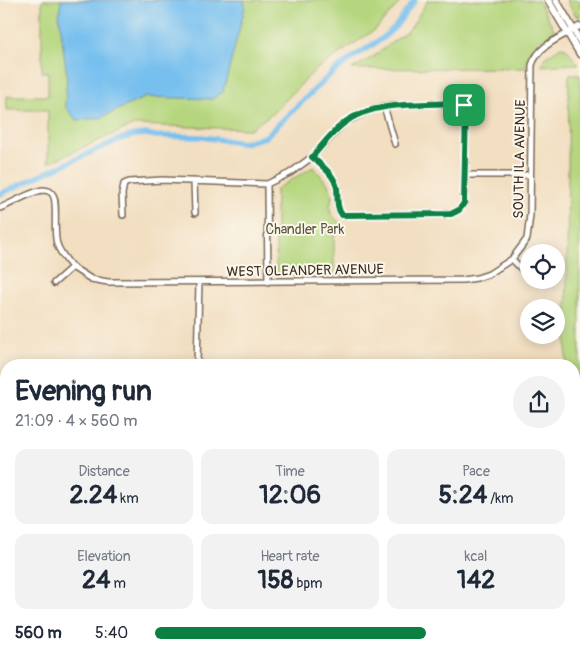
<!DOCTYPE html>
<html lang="en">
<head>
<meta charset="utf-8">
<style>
	:root { --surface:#fff; --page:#f2f2f3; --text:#1f2937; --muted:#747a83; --accent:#0b8043 }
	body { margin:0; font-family:Pangolin,sans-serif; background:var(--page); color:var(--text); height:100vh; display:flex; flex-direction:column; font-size:19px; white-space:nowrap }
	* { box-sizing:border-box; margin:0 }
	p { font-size:16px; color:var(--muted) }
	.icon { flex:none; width:28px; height:28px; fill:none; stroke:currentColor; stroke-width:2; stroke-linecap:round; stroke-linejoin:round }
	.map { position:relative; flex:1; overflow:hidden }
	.drawer { position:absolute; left:0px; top:359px; width:580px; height:304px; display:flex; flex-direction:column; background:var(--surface); border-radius:20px 20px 0 0; box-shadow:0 2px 12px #0003 }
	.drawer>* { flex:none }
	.buttons { position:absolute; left:520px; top:244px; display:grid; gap:10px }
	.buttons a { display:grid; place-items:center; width:45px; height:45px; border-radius:50%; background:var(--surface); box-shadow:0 2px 12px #0003; font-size:25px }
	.pin { position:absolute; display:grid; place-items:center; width:42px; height:42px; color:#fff; margin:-21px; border-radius:10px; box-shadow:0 2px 8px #0006 }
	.round { display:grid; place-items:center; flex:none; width:52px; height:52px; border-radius:26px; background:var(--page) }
	.summary { display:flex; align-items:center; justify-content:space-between; height:85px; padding:0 15px }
	h1 { font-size:28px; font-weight:700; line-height:38px }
	.figures { display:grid; grid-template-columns:repeat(3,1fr); gap:8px; height:85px; padding:5px 15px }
	.figures div { display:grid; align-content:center; border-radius:12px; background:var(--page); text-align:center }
	.figures b { font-size:25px; font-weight:700 }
	.figures small { font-size:14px; font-weight:400 }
	.figures p { font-size:14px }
	ul { padding:0 15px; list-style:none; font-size:16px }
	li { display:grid; grid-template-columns:80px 60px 1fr; align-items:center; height:38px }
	li i { height:12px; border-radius:6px; background:var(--accent) }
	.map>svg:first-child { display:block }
</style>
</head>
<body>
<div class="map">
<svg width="580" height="662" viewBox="0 0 580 662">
	<rect width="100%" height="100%" fill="#fbf7ec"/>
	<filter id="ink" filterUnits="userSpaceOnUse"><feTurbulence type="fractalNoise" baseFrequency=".02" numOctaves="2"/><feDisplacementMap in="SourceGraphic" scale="10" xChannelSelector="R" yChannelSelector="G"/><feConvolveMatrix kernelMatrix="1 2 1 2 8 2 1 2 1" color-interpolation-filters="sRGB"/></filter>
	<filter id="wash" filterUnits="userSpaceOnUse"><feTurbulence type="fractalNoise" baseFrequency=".0096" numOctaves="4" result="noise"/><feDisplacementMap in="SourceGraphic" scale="20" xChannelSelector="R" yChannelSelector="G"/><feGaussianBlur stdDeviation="1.12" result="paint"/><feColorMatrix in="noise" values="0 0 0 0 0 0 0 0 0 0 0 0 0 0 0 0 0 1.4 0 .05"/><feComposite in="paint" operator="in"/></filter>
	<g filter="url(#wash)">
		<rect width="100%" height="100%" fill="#f2dec0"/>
		<!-- green -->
		<path fill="#b5d67e" stroke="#78804e" d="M 42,0 L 402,0 L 376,29 L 315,70 L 273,113 L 250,129 L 134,125 L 48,163 L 48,110 L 7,110 L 7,96 L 48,96 L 48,72 L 42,72 Z
			M 428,0 L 538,0 L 554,29 L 553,33 C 535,44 527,46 526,68 L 352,69 L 373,57 L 410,29 Z
			M 566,0 L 580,0 L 580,17 L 576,16 Z
			M 561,47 L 566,48 L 578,64 L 542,66 L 544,58 Z
			M 569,75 L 580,75 L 580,385 L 574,386 L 574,365 L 566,365 Z
			M 313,167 L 329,185 L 332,196 L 330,208 L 331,214 L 344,227 L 334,236 L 334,273 L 276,274 L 276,189 Z
			M 119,656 L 279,656 L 279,662 L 119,662 Z"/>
		<!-- water -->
		<path fill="#76bfef" stroke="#587486" d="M 61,0 L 244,0 L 245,7 L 223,92 L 212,99 L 146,97 L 100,118 L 76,120 L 65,106 L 67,76 L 59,15 Z
			M 574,482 L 580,483 L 580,662 L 443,662 L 443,656 L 574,656 Z"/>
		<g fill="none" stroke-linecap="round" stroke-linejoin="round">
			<!-- canal -->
			<path stroke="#76bfef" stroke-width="5.5" d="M 0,194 L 120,139 L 135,135 L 146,134 L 156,136 L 202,137 L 243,143 L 265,137 L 333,72 L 355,56 L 383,38 L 395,27 L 415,0"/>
		</g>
	</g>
	<g filter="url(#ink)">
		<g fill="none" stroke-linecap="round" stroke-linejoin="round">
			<!-- minor casing -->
			<g stroke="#7b6957" stroke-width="8">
				<path id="minor" d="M 384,106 L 395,144
					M 465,175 L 530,175
					M 194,181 L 195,213
					M 267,184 L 268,282
					M 0,208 C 11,204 32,191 43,190 C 47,190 51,191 53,195 C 58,202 53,232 57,244 C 60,253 66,260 72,267 L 54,283
					M 123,215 L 122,194 L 124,184 L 129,182 L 162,180 L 267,184 L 290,173 L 312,157 L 344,123 L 366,112 L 384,106 L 460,103 L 466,108 L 464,203 L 459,210 L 451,214 L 342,215 C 335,206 339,194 336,184 C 331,172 321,165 312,157
					M 512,259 L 529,277
					M 72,267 L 91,279 L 108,282 L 463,280 L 477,278 L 489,274 L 512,259 L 527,239 L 530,215 L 532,65 C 539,44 562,37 580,26
					M 197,365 L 199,282
					M 574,390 L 580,390
					M 0,395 L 6,395
					M 574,417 L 580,417
					M 0,420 L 6,420
					M 285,662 L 285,656"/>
			</g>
			<!-- tertiary casing -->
			<g stroke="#7b6957" stroke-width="9">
				<path id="tertiary" d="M 548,0 L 580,54
					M 556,0 L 580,41"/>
			</g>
			<!-- secondary casing -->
			<g stroke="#7b6957" stroke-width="10">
				<path id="secondary" d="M 574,403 L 580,403
					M 0,408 L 6,408"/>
			</g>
			<!-- minor -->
			<use href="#minor" stroke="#fff" stroke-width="5"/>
			<!-- tertiary -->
			<use href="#tertiary" stroke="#fff" stroke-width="6"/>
			<!-- secondary -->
			<use href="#secondary" stroke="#fbe6c4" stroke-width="8"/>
		</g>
	</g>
	<g fill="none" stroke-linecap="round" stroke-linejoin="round" filter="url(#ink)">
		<!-- route casing -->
		<g stroke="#fff" stroke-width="10">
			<path id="route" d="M 460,103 L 466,108 L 464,203 L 459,210 L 451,214 L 342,215 C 336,207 338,198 337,188 C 334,174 322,166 312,157 C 322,146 332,132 344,123 C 374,100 424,105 460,103 Z"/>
		</g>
		<!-- route -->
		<use href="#route" stroke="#0b8043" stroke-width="6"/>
	</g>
	<g text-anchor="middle" stroke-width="4" stroke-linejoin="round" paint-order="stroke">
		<!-- street labels -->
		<g font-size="14" fill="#3b2a1e" stroke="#fbf7ec">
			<text transform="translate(519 159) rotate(-89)" y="5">SOUTH ILA AVENUE</text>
			<text transform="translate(305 270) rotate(-1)" y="5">WEST OLEANDER AVENUE</text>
		</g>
		<!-- park labels -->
		<g font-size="14" fill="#5a5536" stroke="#fbf7ec">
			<text x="305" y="234">Chandler Park</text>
		</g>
	</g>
</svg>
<div class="buttons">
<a><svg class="icon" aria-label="locate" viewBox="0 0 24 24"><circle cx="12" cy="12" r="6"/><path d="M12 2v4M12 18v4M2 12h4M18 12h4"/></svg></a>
<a><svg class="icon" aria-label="layers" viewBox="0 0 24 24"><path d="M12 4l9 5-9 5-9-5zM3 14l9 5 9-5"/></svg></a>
</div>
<div class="pin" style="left:464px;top:105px;background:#1e9e55"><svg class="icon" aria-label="arrive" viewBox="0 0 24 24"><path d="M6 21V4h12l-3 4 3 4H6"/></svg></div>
<section class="drawer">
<div class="summary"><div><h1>Evening run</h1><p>21:09 · 4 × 560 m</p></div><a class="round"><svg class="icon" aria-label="share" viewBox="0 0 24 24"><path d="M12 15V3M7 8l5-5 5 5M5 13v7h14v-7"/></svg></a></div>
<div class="figures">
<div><p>Distance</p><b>2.24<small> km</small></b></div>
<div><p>Time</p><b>12:06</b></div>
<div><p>Pace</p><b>5:24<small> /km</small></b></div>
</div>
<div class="figures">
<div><p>Elevation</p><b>24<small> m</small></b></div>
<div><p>Heart rate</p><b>158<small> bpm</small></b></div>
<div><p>kcal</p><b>142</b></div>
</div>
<ul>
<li><b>560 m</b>5:40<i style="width:66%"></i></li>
</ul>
</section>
</div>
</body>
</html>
